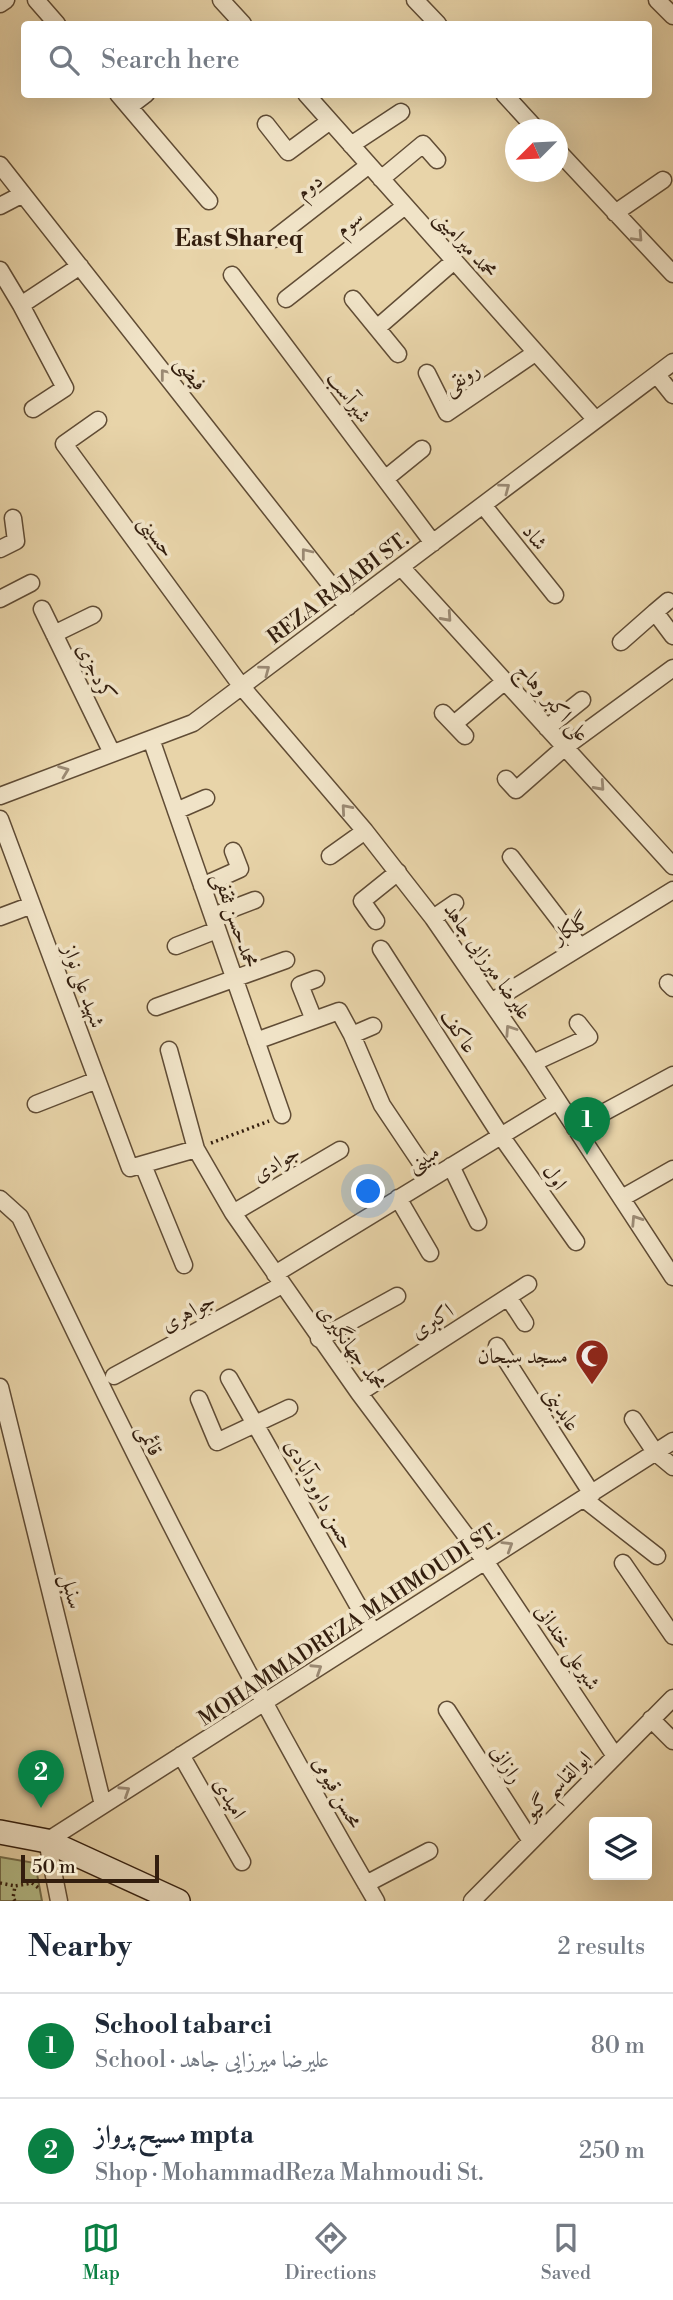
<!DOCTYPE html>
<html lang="en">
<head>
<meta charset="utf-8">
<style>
  :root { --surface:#fff; --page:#f6f6f7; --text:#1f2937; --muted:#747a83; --line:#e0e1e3; --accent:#0b8043 }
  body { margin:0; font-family:"Libre Bodoni",Amiri,serif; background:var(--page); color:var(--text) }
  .controls { position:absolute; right:21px; bottom:21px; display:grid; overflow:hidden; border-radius:7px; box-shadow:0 7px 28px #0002 }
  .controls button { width:63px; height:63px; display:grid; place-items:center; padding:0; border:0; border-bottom:2px solid var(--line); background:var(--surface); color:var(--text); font:35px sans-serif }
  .compass { position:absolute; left:505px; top:119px; width:63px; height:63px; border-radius:50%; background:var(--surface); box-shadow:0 7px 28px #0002; rotate:246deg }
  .scale { position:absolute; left:21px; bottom:18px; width:138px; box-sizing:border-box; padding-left:7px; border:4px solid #331e0e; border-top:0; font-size:19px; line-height:24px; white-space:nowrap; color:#331e0e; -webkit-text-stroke:5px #f0e3c7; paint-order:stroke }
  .you { position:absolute; left:369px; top:1192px; width:24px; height:24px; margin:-18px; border:5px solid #fff; border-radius:50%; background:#1a73e8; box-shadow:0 0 0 10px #1a73e833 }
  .badge { display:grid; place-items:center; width:46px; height:46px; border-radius:50%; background:var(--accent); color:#fff; font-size:23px; font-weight:700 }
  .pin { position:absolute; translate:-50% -58px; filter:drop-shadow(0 2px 4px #0008) }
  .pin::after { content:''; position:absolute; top:37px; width:24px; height:21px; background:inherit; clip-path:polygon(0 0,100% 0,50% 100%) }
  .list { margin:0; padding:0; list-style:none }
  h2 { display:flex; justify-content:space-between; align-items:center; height:91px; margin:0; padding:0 28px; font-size:30px }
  h2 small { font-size:23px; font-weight:400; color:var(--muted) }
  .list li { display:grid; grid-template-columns:46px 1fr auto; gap:21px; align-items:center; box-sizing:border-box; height:105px; padding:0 28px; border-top:2px solid var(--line) }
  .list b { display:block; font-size:26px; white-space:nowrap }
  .list p { margin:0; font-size:23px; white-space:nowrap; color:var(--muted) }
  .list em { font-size:23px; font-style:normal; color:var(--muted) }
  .icon { flex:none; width:38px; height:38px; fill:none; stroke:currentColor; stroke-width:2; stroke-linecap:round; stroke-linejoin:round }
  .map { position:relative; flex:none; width:673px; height:1901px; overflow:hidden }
  .search { position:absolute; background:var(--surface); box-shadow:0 7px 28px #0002; left:21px; right:21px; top:21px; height:77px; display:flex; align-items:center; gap:18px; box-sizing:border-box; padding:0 24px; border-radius:7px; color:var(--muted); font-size:26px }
  .sheet { height:301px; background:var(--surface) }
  nav { display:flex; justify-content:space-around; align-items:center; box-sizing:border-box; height:98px; border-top:2px solid var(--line); background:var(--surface); font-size:19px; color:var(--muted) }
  nav a { display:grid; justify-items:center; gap:4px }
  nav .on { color:var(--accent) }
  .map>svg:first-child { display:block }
  .green { fill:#b5bd89; stroke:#746e4c; stroke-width:2 }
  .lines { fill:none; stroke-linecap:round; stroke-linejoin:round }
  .minor-casing { stroke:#604c35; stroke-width:19 }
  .secondary-casing { stroke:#331e0e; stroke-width:26 }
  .path { stroke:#331e0e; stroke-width:3.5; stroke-dasharray:2 3.5; stroke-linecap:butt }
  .minor { stroke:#f0e3c7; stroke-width:16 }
  .secondary { stroke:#f0e3c7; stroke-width:23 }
  .oneway { stroke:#9b8a74 }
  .labels { text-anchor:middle; stroke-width:7; stroke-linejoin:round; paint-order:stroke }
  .street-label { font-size:21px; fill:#331e0e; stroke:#f0e3c7 }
  .poi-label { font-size:21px; fill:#331e0e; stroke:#f0e3c7; text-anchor:end }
  .neighbourhood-label { font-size:23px; font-weight:bold; fill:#331e0e; stroke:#f0e3c7 }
</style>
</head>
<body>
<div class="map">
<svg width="673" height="1901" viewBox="0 0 673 1901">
  <rect width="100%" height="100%" fill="#e8d4a9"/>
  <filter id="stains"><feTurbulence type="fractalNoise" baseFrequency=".00286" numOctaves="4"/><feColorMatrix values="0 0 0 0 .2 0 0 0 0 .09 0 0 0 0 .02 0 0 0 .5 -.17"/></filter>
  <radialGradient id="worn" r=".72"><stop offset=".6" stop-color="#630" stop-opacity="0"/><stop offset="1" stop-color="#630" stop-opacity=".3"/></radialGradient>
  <path class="green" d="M0,1857L35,1863L42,1901H0Z"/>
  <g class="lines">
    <g class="minor-casing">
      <path id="minor" d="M36,0L57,24
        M221,0L243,24
        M415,0L438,24
        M657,0L673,16
        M0,4L6,0
        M118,94L209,201
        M306,94L596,420
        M504,94L537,130
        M129,107L146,94
        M266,124L288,152L330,121
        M351,145L401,112
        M558,151L673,274
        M0,165L348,607
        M381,179L423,144L437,160
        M0,206L23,194
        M615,213L663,180
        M274,239L369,165
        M0,270L21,305L80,266
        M232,275L433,543
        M286,299L405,206
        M353,299L398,354
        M21,305L65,388L33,409
        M377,328L454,261
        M427,373L447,413L535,353
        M657,375L673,395
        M98,420L64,444L242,687L365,831L433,918L533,1063L673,1277
        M385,479L422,449
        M483,505L555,595
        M0,549L16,541L13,518
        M401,567L673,866
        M0,599L31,583
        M42,609L112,753
        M655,612L668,601
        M54,634L93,615
        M621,642L655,612L673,636
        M443,713L465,736
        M454,724L505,681
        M547,728L582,700
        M151,739L282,1115
        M506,779L516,790L565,747L673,668
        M0,796L193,723L673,362
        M176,811L206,798
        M0,819L130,1168L196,1149
        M330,856L365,831
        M511,857L580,947
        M202,886L240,869L233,851
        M213,916L255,900
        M0,917L32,905
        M433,918L455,903
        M376,921L362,901L398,872
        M176,946L217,930
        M381,949L501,1136L576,1242
        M668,983L673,988
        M491,1002L673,890
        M156,1007L286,960
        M314,1020L300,985L316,979
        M352,1035L373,1026
        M256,1041L339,1011L352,1035L382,1105L431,1178
        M169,1050L196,1149L233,1213L359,1393L485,1561L615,1756
        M533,1063L589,1037L578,1023
        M36,1104L97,1080
        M575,1128L673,1075
        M143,1165L184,1265
        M451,1166L478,1222
        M398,1198L430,1253
        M622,1198L673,1169
        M0,1199L20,1217C130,1450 246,1679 376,1901
        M233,1213L340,1150
        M275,1274L558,1101
        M508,1297L525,1323
        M319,1339L397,1296
        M497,1346L592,1494
        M114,1376L282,1285
        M229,1378L373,1632
        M0,1387L103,1805
        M359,1393L528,1284
        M199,1399L217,1442L289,1408
        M633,1419L655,1452L673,1467
        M584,1499L657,1556
        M623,1563L673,1636
        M447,1710L531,1841
        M651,1719L673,1741
        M181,1755L242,1862
        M366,1884L429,1851
        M59,1901L47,1841L673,1441
        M472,1901L673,1698"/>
    </g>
    <g class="secondary-casing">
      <path id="secondary" d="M0,1832L47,1841L178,1901"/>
    </g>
    <path class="path" d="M211,1143L269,1121
      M0,1883L15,1886
      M15,1901L13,1898L15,1886L32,1883L40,1889"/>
    <use href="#minor" class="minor"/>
    <use href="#secondary" class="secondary"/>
  </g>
  <defs><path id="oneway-chevron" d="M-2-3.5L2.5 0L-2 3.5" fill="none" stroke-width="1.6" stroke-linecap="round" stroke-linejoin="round" transform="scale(1.75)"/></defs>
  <g class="oneway">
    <use href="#oneway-chevron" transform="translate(638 237) rotate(47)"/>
    <use href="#oneway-chevron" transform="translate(165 374) rotate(-128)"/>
    <use href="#oneway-chevron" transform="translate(505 488) rotate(-37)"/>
    <use href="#oneway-chevron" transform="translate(306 553) rotate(-128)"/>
    <use href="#oneway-chevron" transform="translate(447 617) rotate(48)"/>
    <use href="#oneway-chevron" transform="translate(265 670) rotate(-37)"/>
    <use href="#oneway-chevron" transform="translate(64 771) rotate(-21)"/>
    <use href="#oneway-chevron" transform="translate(600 786) rotate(48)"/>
    <use href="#oneway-chevron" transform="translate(346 809) rotate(-131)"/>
    <use href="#oneway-chevron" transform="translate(510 1030) rotate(-124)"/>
    <use href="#oneway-chevron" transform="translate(636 1220) rotate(-123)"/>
    <use href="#oneway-chevron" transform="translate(508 1546) rotate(-32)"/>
    <use href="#oneway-chevron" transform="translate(317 1669) rotate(-33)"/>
    <use href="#oneway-chevron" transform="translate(125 1791) rotate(-33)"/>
  </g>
  <defs>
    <g id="mosque-pin" transform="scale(1.75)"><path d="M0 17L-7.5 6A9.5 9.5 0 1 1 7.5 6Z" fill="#8f2418" stroke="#f0e3c7"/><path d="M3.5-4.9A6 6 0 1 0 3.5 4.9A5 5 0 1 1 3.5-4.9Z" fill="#fff"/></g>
  </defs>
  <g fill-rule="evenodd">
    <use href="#mosque-pin" x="592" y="1356"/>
  </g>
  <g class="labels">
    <g class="street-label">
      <text transform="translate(309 186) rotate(-38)" y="7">دوم</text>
      <text transform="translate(349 223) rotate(-38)" y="7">سوم</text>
      <text transform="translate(466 244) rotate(48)" y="7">محمد میرامینی</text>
      <text transform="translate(191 373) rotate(52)" y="7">فیضی</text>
      <text transform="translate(461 378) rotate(-34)" y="7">رونقی</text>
      <text transform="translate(349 397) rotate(53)" y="7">شیرآسب</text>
      <text transform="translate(157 536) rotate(54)" y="7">حسینی</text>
      <text transform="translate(535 537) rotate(52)" y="7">شاد</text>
      <text transform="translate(338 588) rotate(-37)" y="7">REZA RAJABI ST.</text>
      <text transform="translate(96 672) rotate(64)" y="7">کردجزی</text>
      <text transform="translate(553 702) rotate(48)" y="7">علی اکبر وهاج</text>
      <text transform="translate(236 920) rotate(71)" y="7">محمدحسن ثقفی</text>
      <text transform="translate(571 928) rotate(-32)" y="7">گلکار</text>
      <text transform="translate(488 961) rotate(55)" y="7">علیرضا میرزایی جاهد</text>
      <text transform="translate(84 986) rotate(70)" y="7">شهید علی نواز</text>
      <text transform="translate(459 1031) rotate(57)" y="7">عاکف</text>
      <text transform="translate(423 1158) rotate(-31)" y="7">مبینی</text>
      <text transform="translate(276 1163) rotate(-31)" y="7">جوادی</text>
      <text transform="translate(555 1177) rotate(55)" y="7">اول</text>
      <text transform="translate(188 1312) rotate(-29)" y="7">جواهری</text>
      <text transform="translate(432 1321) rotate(-33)" y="7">اکبری</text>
      <text transform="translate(352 1347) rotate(54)" y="7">محمد جهانگیری</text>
      <text transform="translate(562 1409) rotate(57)" y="7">عابدینی</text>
      <text transform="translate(150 1440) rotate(64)" y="7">قائمی</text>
      <text transform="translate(320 1494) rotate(61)" y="7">حسن داوودآبادی</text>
      <text transform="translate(72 1591) rotate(76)" y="7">سنبل</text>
      <text transform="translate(349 1624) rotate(-33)" y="7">MOHAMMADREZA MAHMOUDI ST.</text>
      <text transform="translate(568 1647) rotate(56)" y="7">شیرعلی خندانی</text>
      <text transform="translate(507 1764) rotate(58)" y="7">رازانی</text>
      <text transform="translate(557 1785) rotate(-45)" y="7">ابوالقاسم گیو</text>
      <text transform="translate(338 1792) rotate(60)" y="7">محسن قیومی</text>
      <text transform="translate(230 1798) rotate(60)" y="7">امیدی</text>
    </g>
    <g class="poi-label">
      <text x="568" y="1363">مسجد سبحان</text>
    </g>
    <g class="neighbourhood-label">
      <text x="239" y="246">East Shareq</text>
    </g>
  </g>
  <rect width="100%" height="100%" filter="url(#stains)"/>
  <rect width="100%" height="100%" fill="url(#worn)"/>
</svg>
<div class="controls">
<button><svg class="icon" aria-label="layers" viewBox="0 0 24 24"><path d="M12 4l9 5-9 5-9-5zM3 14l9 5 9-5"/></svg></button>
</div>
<svg class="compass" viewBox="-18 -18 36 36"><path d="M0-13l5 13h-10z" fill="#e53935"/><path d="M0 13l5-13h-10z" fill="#747a83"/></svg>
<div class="scale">50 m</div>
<div class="you"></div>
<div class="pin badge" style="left:587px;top:1155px">1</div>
<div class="pin badge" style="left:41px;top:1808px">2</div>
<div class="search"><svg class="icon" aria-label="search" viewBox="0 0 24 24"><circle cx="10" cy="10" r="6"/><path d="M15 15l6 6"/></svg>Search here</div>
</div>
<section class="sheet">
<h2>Nearby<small>2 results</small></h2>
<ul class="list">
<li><span class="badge">1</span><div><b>School tabarci</b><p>School · علیرضا میرزایی جاهد</p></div><em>80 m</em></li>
<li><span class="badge">2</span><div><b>مسیح پرواز mpta</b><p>Shop · MohammadReza Mahmoudi St.</p></div><em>250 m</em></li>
</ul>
</section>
<nav>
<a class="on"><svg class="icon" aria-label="map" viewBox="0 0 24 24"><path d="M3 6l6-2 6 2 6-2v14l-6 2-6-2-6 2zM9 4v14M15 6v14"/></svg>Map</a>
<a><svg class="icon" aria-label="directions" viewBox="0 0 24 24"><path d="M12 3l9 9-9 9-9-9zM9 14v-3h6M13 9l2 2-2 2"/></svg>Directions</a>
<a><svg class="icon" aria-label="saved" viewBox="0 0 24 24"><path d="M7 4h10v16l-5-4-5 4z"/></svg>Saved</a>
</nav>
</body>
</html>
